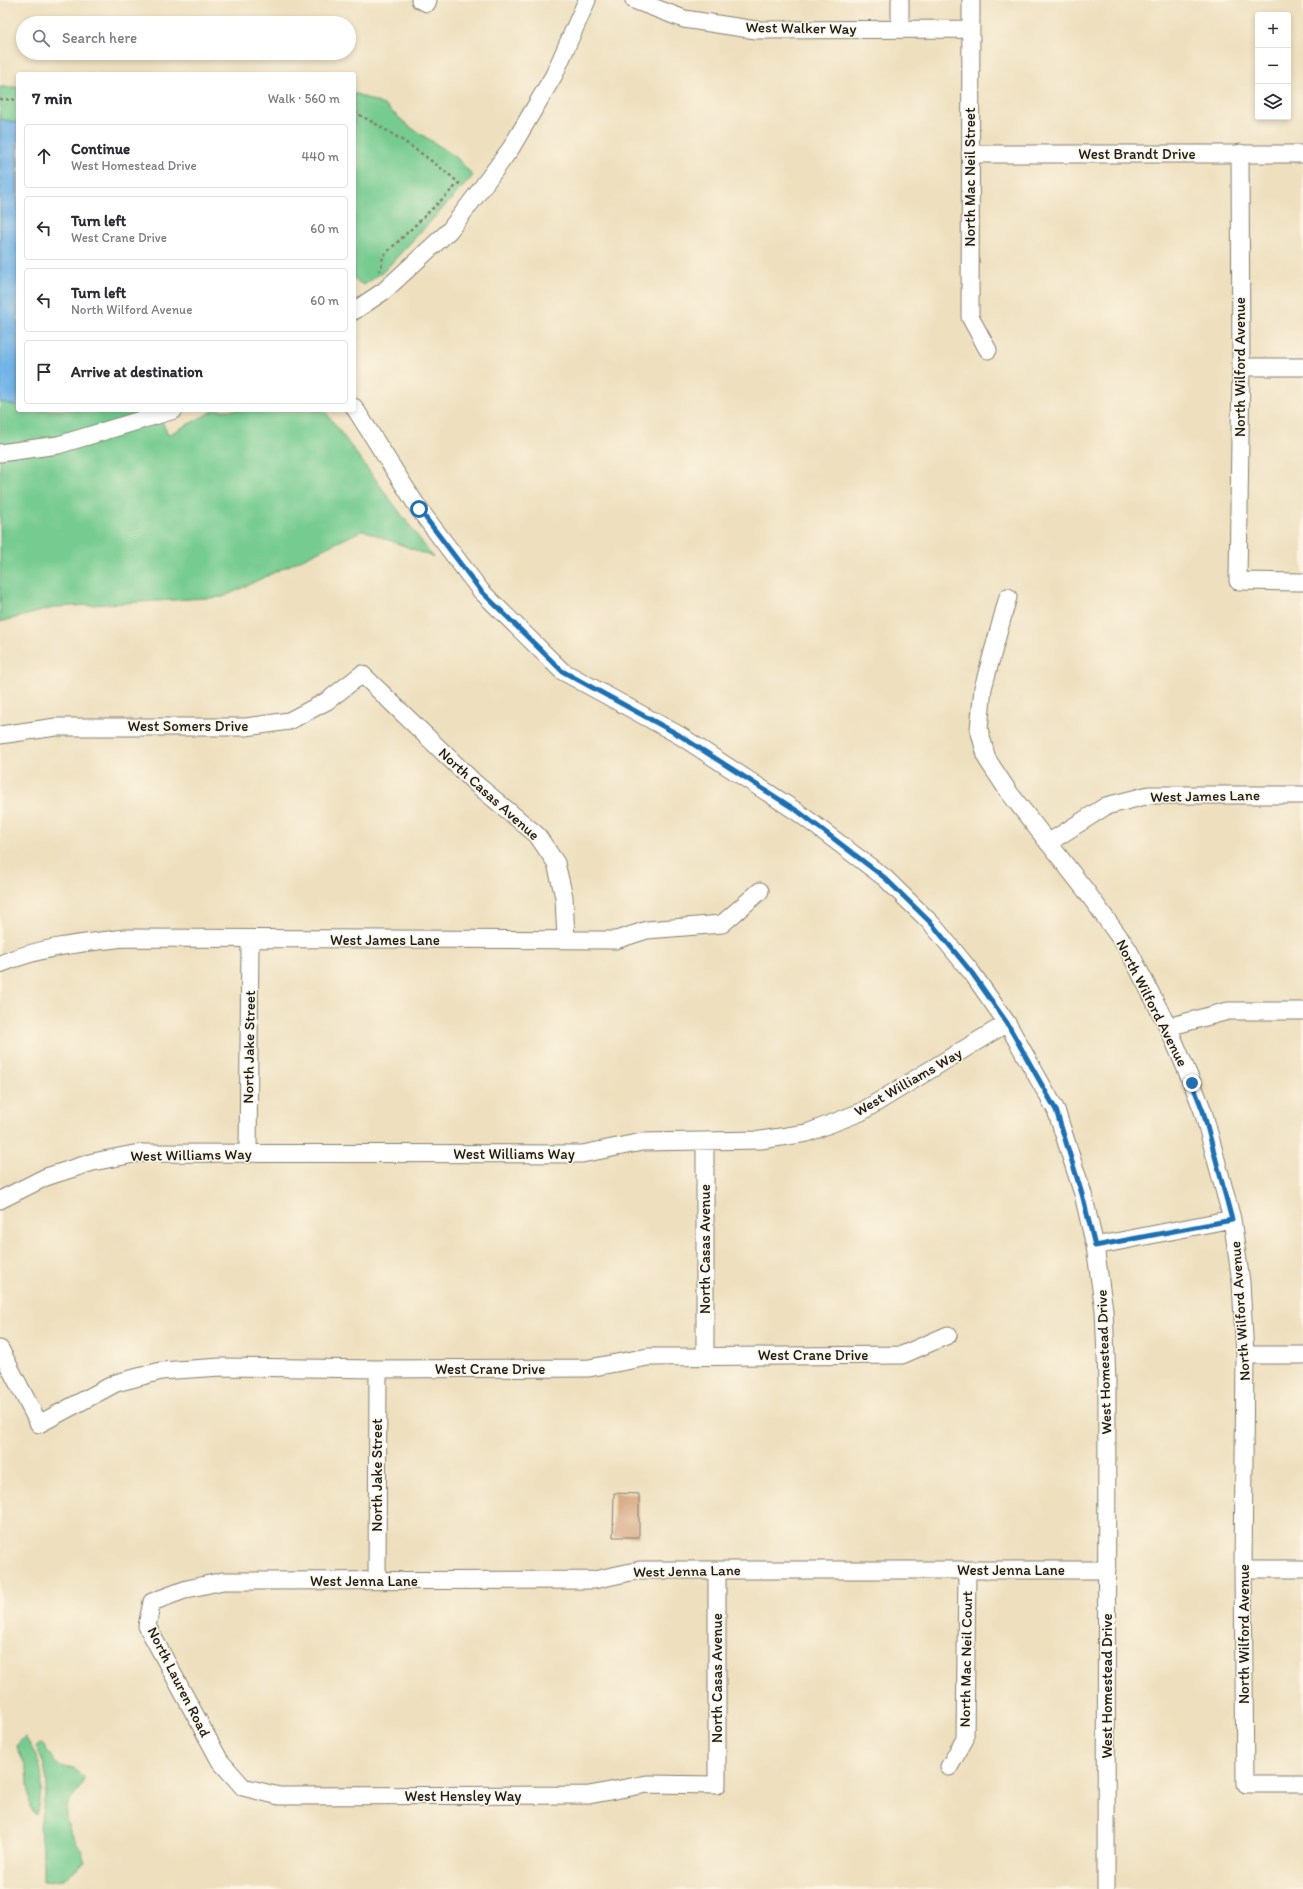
<!DOCTYPE html>
<html lang="en">
<head>
<meta charset="utf-8">
<style>
  :root { --surface:#fff; --page:#f7f7f7; --text:#2b2b33; --muted:#7c7c81; --line:#e1e1e2 }
  body { margin:0; font-family:Itim,sans-serif; background:var(--page); color:var(--text) }
  .controls { position:absolute; right:12px; top:12px; display:grid; overflow:hidden; border-radius:4px; box-shadow:0 2px 6px #0003 }
  .controls button { width:36px; height:36px; display:grid; place-items:center; padding:0; border:0; border-bottom:1px solid var(--line); background:var(--surface); color:var(--text); font:20px sans-serif }
  .stop { position:absolute; width:12px; height:12px; margin:-9px; border:3px solid #1f6fb2; border-radius:50%; background:#fff }
  .stop.end { background:#1f6fb2; border-color:#fff; box-shadow:0 1px 4px #0008 }
  .list { margin:0; padding:0; list-style:none }
  h2 { display:flex; justify-content:space-between; align-items:center; height:52px; margin:0; padding:0 16px; font-size:17px }
  h2 small { font-size:13px; font-weight:400; color:var(--muted) }
  .list li { display:grid; grid-template-columns:26px 1fr auto; gap:12px; align-items:center; box-sizing:border-box; height:64px; margin:0 8px 8px; padding:0 8px; border:1px solid var(--line); border-radius:4px }
  .list b { display:block; font-size:15px; white-space:nowrap }
  .list p { margin:0; font-size:13px; white-space:nowrap; color:var(--muted) }
  .list em { font-size:13px; font-style:normal; color:var(--muted) }
  .icon { flex:none; width:22px; height:22px; fill:none; stroke:currentColor; stroke-width:2; stroke-linecap:round; stroke-linejoin:round }
  .map { position:relative; flex:none; width:1303px; height:1889px; overflow:hidden }
  .search { position:absolute; background:var(--surface); box-shadow:0 2px 6px #0003; left:16px; top:16px; width:340px; height:44px; display:flex; align-items:center; gap:10px; box-sizing:border-box; padding:0 14px; border-radius:22px; color:var(--muted); font-size:15px }
  .panel { position:absolute; background:var(--surface); box-shadow:0 2px 6px #0003; left:16px; top:72px; width:340px; height:340px; border-radius:4px }
  .map>svg:first-child { display:block }
  .green { fill:#74cb90; stroke:#487456 }
  .water { fill:#72b4e7; stroke:#476882 }
  .building { fill:#d5a57e }
  .lines { fill:none; stroke-linecap:round; stroke-linejoin:round }
  .minor-casing { stroke:#857e6e; stroke-width:19 }
  .path { stroke:#857e6e; stroke-width:2.5; stroke-dasharray:3 3; stroke-linecap:butt }
  .minor { stroke:#fff; stroke-width:17 }
  .route { stroke:#1f6fb2; stroke-width:5 }
  .labels { text-anchor:middle; stroke-width:3; stroke-linejoin:round; paint-order:stroke }
  .street-label { font-size:15px; fill:#1c1c1c; stroke:#fcf5e5 }
</style>
</head>
<body>
<div class="map">
<svg width="1303" height="1889" viewBox="0 0 1303 1889">
  <rect width="100%" height="100%" fill="#fcf5e5"/>
  <filter id="ink" filterUnits="userSpaceOnUse"><feTurbulence type="fractalNoise" baseFrequency=".025" numOctaves="2"/><feDisplacementMap in="SourceGraphic" scale="8" xChannelSelector="R" yChannelSelector="G"/><feConvolveMatrix kernelMatrix="1 2 1 2 8 2 1 2 1" color-interpolation-filters="sRGB"/></filter>
  <filter id="wash" filterUnits="userSpaceOnUse"><feTurbulence type="fractalNoise" baseFrequency=".012" numOctaves="4" result="noise"/><feDisplacementMap in="SourceGraphic" scale="16" xChannelSelector="R" yChannelSelector="G"/><feGaussianBlur stdDeviation="0.9" result="paint"/><feColorMatrix in="noise" values="0 0 0 0 0 0 0 0 0 0 0 0 0 0 0 0 0 1.4 0 .05"/><feComposite in="paint" operator="in"/></filter>
  <g filter="url(#wash)">
    <rect width="100%" height="100%" fill="#eee0bf"/>
    <path class="green" d="M0,87H18V410H157L168,435L215,410H324L433,557L363,530L223,597L57,607L0,622Z
      M354,93L384,105L410,127L456,157L473,176L383,272L364,285L354,280Z
      M25,1737C45,1767 45,1781 36,1815L30,1807L27,1770L17,1747L19,1742Z
      M41,1744C49,1748 51,1762 61,1767C66,1769 70,1767 74,1768L84,1778C82,1789 72,1795 68,1805C61,1819 73,1836 80,1848C83,1851 83,1858 85,1862C68,1873 67,1884 43,1881V1847L40,1826L47,1782L44,1765L36,1746Z"/>
    <path class="water" d="M0,119L18,123V406L0,402Z"/>
    <g id="blocks">
      <path class="building" d="M614,1493L639,1494V1537H613Z"/>
    </g>
  </g>
  <g filter="url(#ink)">
    <use href="#blocks" fill-opacity="0" stroke="#857e6e" stroke-width="1"/>
    <g class="lines">
      <g class="minor-casing">
        <path id="minor" d="M420,0L427,3L428,0
          M634,0L684,19L756,30L971,29
          M900,0V29
          M971,0L970,317L988,350
          M1240,153L1241,367L1238,581L1303,582
          M970,154H1303
          M354,311L384,291L449,231L475,197L511,148L554,75L587,0
          M1241,367H1303
          M354,407L419,509L481,591L562,671L679,735L799,813L885,878L932,924L972,973L1007,1023L1056,1110L1083,1194L1095,1246L1104,1310L1107,1381L1106,1889
          M0,453L58,445L174,410
          M1008,597L983,688L979,729L987,759L1008,791L1086,891L1128,949L1168,1027L1192,1083L1203,1111L1232,1219L1241,1282L1245,1355L1243,1569L1245,1784H1303
          M0,735L56,727H246L289,721L327,701L362,674L476,784L537,835L556,863L564,897L566,939
          M1048,843L1106,806L1149,795H1303
          M0,964C41,947 81,943 125,938L616,940L647,930L722,924L760,891
          M1168,1027L1228,1011H1303
          M705,1142V1356
          M248,1154L250,940
          M0,1200L46,1177L93,1162L139,1153L582,1154L642,1142L761,1140L807,1133L861,1112L1007,1023
          M1095,1246L1232,1219
          M0,1349L39,1424L116,1383L161,1371L221,1367L378,1369L589,1368L648,1357L902,1355L948,1335
          M1245,1355H1303
          M1243,1569H1303
          M717,1570V1785L647,1784L589,1795L279,1796L243,1787L220,1761L147,1626L152,1602L187,1589L223,1581L594,1580L640,1570H1107
          M377,1581L378,1369
          M949,1767L965,1739L967,1570"/>
      </g>
      <path class="path" d="M0,99L18,100
        M354,112C392,132 426,155 459,183L383,256L381,269L378,272"/>
      <use href="#minor" class="minor"/>
    </g>
  </g>
  <g class="lines" filter="url(#ink)">
    <path class="route" d="M419,509L481,591L562,671L679,735L799,812L885,878L932,924L972,973L1007,1023L1056,1110L1082,1194L1095,1246L1232,1220L1203,1111L1192,1083"/>
  </g>
  <g class="labels">
    <g class="street-label">
      <text transform="translate(801 28) rotate(1)" y="5">West Walker Way</text>
      <text x="1137" y="159">West Brandt Drive</text>
      <text transform="translate(970 177) rotate(-90)" y="5">North Mac Neil Street</text>
      <text transform="translate(1240 367) rotate(-90)" y="5">North Wilford Avenue</text>
      <text x="188" y="731">West Somers Drive</text>
      <text transform="translate(489 794) rotate(42)" y="5">North Casas Avenue</text>
      <text transform="translate(1205 796) rotate(-1)" y="5">West James Lane</text>
      <text x="385" y="945">West James Lane</text>
      <text transform="translate(1152 1003) rotate(63)" y="5">North Wilford Avenue</text>
      <text transform="translate(249 1047) rotate(-89)" y="5">North Jake Street</text>
      <text transform="translate(908 1082) rotate(-30)" y="5">West Williams Way</text>
      <text x="514" y="1159">West Williams Way</text>
      <text transform="translate(191 1155) rotate(-1)" y="5">West Williams Way</text>
      <text transform="translate(705 1249) rotate(-90)" y="5">North Casas Avenue</text>
      <text transform="translate(1240 1311) rotate(-94)" y="5">North Wilford Avenue</text>
      <text x="813" y="1360">West Crane Drive</text>
      <text transform="translate(1104 1362) rotate(-92)" y="5">West Homestead Drive</text>
      <text x="490" y="1374">West Crane Drive</text>
      <text transform="translate(377 1475) rotate(-90)" y="5">North Jake Street</text>
      <text x="1011" y="1575">West Jenna Lane</text>
      <text transform="translate(687 1571) rotate(-1)" y="5">West Jenna Lane</text>
      <text x="364" y="1586">West Jenna Lane</text>
      <text transform="translate(1244 1634) rotate(-90)" y="5">North Wilford Avenue</text>
      <text transform="translate(966 1659) rotate(-89)" y="5">North Mac Neil Court</text>
      <text transform="translate(717 1678) rotate(-90)" y="5">North Casas Avenue</text>
      <text transform="translate(179 1682) rotate(63)" y="5">North Lauren Road</text>
      <text transform="translate(1107 1686) rotate(-90)" y="5">West Homestead Drive</text>
      <text x="463" y="1801">West Hensley Way</text>
    </g>
  </g>
</svg>
<div class="controls">
<button>+</button>
<button>−</button>
<button><svg class="icon" aria-label="layers" viewBox="0 0 24 24"><path d="M12 4l9 5-9 5-9-5zM3 14l9 5 9-5"/></svg></button>
</div>
<div class="stop" style="left:419px;top:509px"></div>
<div class="stop end" style="left:1192px;top:1083px"></div>
<div class="search"><svg class="icon" aria-label="search" viewBox="0 0 24 24"><circle cx="10" cy="10" r="6"/><path d="M15 15l6 6"/></svg>Search here</div>
<section class="panel">
<h2>7 min<small>Walk · 560 m</small></h2>
<ul class="list">
<li><svg class="icon" aria-label="ahead" viewBox="0 0 24 24"><path d="M12 20V5M6 11l6-6 6 6"/></svg><div><b>Continue</b><p>West Homestead Drive</p></div><em>440 m</em></li>
<li><svg class="icon" aria-label="left" viewBox="0 0 24 24"><path d="M17 20v-9H6M10 6l-5 5 5 5"/></svg><div><b>Turn left</b><p>West Crane Drive</p></div><em>60 m</em></li>
<li><svg class="icon" aria-label="left" viewBox="0 0 24 24"><path d="M17 20v-9H6M10 6l-5 5 5 5"/></svg><div><b>Turn left</b><p>North Wilford Avenue</p></div><em>60 m</em></li>
<li><svg class="icon" aria-label="arrive" viewBox="0 0 24 24"><path d="M6 21V4h12l-3 4 3 4H6"/></svg><div><b>Arrive at destination</b></div></li>
</ul>
</section>
</div>
</body>
</html>
